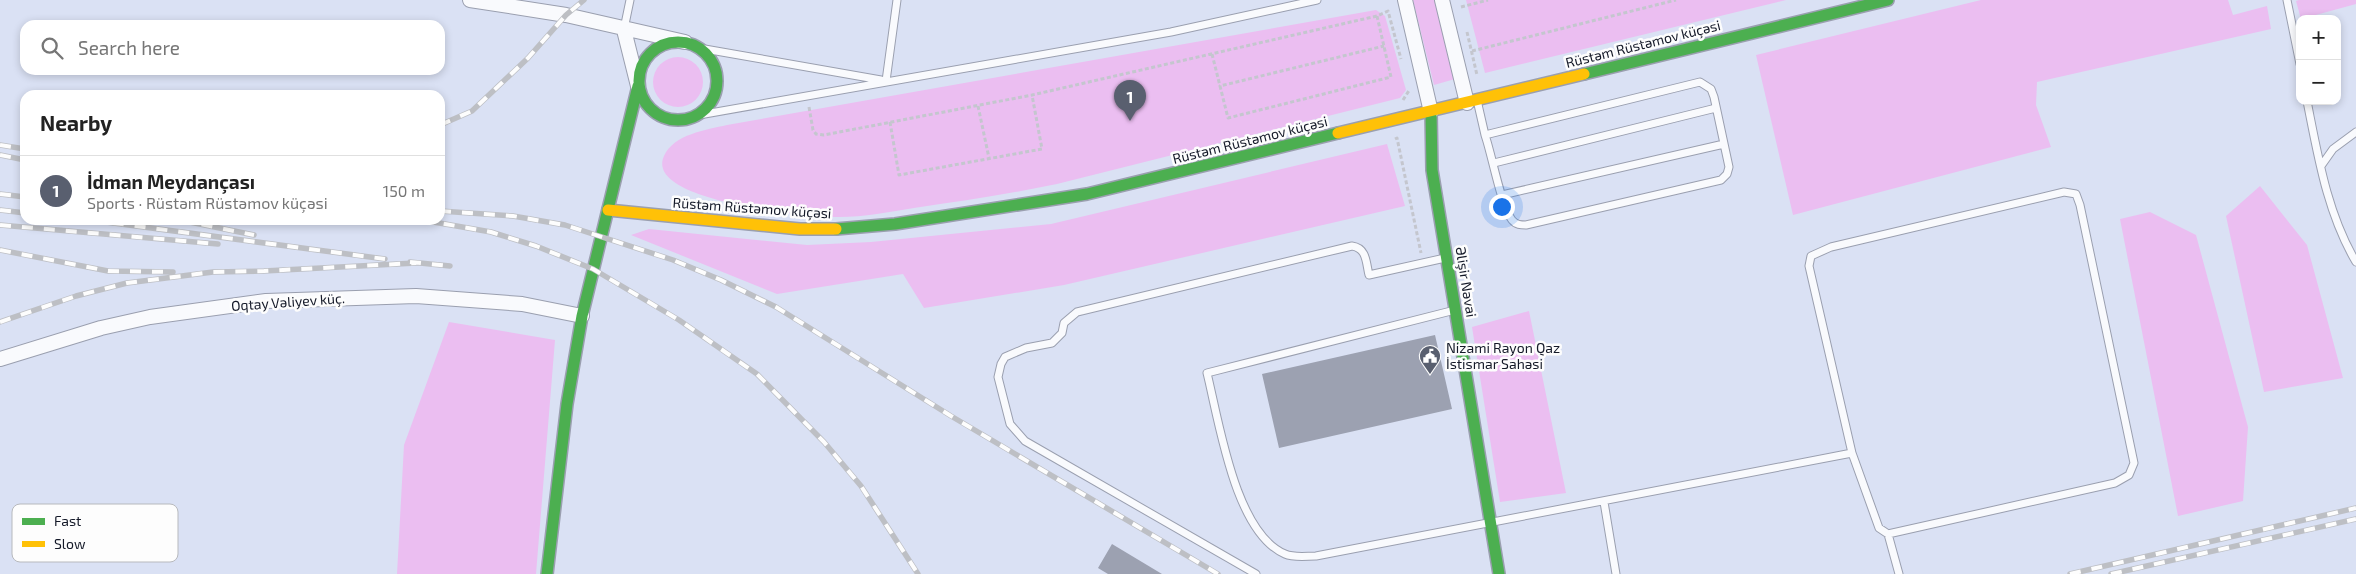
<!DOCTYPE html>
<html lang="en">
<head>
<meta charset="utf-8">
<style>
  :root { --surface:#fff; --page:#f2f2f2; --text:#222; --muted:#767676; --line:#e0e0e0; --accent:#595f6f }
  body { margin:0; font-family:"Exo 2",sans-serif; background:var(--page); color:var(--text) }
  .controls { position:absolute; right:15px; top:15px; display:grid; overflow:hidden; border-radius:10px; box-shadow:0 2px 8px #0003 }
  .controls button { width:45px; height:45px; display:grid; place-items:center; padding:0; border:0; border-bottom:1px solid var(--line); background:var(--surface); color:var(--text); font:25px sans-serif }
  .you { position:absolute; left:1501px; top:206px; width:18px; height:18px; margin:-12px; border:4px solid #fff; border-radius:50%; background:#1a73e8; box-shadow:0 0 0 8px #1a73e833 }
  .badge { display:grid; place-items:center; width:32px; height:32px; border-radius:50%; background:var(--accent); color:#fff; font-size:16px; font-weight:700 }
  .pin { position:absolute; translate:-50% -41px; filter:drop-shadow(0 1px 2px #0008) }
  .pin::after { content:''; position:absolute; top:26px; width:18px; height:15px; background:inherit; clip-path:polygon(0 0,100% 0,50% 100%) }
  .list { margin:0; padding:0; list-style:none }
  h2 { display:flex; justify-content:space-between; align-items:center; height:65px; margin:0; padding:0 20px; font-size:21px }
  h2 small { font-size:16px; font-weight:400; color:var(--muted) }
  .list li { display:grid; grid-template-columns:32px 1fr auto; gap:15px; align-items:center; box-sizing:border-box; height:70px; padding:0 20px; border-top:1px solid var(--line) }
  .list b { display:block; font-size:19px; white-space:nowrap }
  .list p { margin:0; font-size:16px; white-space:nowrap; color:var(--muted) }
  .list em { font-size:16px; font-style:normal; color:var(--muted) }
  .icon { flex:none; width:28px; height:28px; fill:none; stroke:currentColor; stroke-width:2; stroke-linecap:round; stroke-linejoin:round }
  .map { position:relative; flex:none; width:2356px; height:574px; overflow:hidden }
  .search { position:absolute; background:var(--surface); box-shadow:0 2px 8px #0003; left:20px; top:20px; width:425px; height:55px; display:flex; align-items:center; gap:12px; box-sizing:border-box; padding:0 18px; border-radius:15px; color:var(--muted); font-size:19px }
  .panel { position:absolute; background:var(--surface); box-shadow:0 2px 8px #0003; left:20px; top:90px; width:425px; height:135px; border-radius:15px }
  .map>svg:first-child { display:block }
  .green { fill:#ebbef1 }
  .building { fill:#9ca1b1 }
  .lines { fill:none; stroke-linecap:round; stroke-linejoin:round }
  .lane-casing { stroke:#9a9faf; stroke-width:9 }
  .street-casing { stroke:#9a9faf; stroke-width:16 }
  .fast-casing { stroke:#9a9faf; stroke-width:14 }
  .slow-casing { stroke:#9a9faf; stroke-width:14 }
  .path { stroke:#c4c6ce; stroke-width:3; stroke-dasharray:4 2.5; stroke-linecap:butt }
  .lane { stroke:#f9fafd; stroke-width:7 }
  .street { stroke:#f9fafd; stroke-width:14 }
  .fast { stroke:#4caf50; stroke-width:11 }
  .slow { stroke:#ffc107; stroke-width:11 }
  .rail-casing { stroke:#bdbfc4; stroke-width:5.5 }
  .rail { stroke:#fdfdfd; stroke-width:4; stroke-dasharray:11; stroke-linecap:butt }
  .labels { text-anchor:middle; stroke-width:5; stroke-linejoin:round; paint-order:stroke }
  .street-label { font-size:14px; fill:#141928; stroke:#fdfdfd }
  .poi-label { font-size:14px; fill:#141928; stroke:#fdfdfd; text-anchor:start }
  .key { fill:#fdfdfd; stroke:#b7b9bd; stroke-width:1 }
  .key-label { font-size:14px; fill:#141928 }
</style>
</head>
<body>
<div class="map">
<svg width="2356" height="574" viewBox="0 0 2356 574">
  <rect width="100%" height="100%" fill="#dae1f4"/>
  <path class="green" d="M1413,0H1436L1455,79L1434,85Z
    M1466,0H1786L1485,73Z
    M1981,0H2228L2233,15L2267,6L2271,29L2037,82L2036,105L2051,147L1793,215L1756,55Z
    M2299,0H2356V4L2301,19L2296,1Z
    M1376,10L1385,16L1406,90L1400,98L1057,184C1009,194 962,201 914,208C890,212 864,217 839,217C812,217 643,202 664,156C674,134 706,130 727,125Z
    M653 82a25 25 0 1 1 50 0a25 25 0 1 1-50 0Z
    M1387,144L1405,206L1064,285L924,308L903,274L777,294L631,235L649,229L807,245L871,242L1051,224Z
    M2260,186L2307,245L2343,378L2264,392L2226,216Z
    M2150,212L2196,235L2248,427L2243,501L2178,516L2120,219Z
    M1529,311L1566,493L1500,502L1472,327Z
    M449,322L555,340L536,574H397L404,445Z"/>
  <path class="building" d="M1435,335L1452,409L1279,448L1262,374Z
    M1112,544L1162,574H1108L1098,568Z"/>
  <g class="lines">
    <g class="lane-casing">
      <path id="lane" d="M2287,0L2300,64
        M624,29L630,0
        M699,48L881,80
        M886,81L897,0
        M1477,100L1485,135L1700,82L1711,89L1714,97L1729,167L1727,174L1721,180L1526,225C1521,225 1516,225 1512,220C1501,206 1492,155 1485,135
        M2307,101C2318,156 2327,213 2356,262
        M699,115L1171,32L1317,0
        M1494,163L1716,108
        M2321,166L2333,149L2356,132
        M1502,195L1724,144
        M1455,310L1207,373C1219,421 1235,533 1285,554C1294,558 1306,556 1316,556L1852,453L1809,266L1811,256L1831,247L2064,192L2076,194L2080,205L2134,463L2129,475L2115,483L1888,534L1879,528L1852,453
        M1604,502L1616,574
        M1888,534L1899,574
        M1256,574L1025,441L1010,424L998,377L1001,364L1005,357L1026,348L1052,343L1062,333L1064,323L1077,312L1352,246C1367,248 1366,263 1369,275L1445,258"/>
    </g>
    <g class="street-casing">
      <path id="street" d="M470,0L566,15L685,42
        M1405,0L1431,112
        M1442,0L1467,103
        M624,30L638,86
        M0,359L101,328L150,317L266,301L416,296L522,304L582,316"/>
    </g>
    <g class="fast-casing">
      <path id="fast" d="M639 81a39 39 0 1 1 78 0a39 39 0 1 1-78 0Z
        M1584,74L1888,0
        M1431,112L1432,170L1499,574
        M836,229L895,224L1087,194L1338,133
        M547,574L567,404L582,316L638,86"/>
    </g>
    <g class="slow-casing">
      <path id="slow" d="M1338,133L1584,74
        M608,210L800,229H836"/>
    </g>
    <path class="path" d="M1461,7L1488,0
      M1377,16L1391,77L1228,118L1220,86L1384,46
      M1467,32L1477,75
      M1472,51L1676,0
      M1212,54L1220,86
      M1403,100L1410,89
      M978,106L989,158
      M809,107L813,130L816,134L824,135L1032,95L1377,16L1388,11L1401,59
      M890,122L899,175L1042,149L1032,95
      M1395,139L1397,138L1421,253"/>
    <use href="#lane" class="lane"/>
    <use href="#street" class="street"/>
    <use href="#fast" class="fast"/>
    <use href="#slow" class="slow"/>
    <g class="rail-casing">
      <path id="rail" d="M440,125L472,111L528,58L566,15L584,0
        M0,145L25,149
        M0,155L25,160
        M0,194L25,197
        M0,210L25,213
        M440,211L513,216L565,225L673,260L721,280L776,307L951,416L1218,574
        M91,220L385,259
        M180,220L254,235
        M422,220L491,232L536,246L593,269L679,320L757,374L824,442L861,486L918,574
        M0,225L218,244
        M0,250L108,271L173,272
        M410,262L450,266
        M0,322L76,296L127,283L213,272L264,271L416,263
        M2070,574L2356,508
        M2111,574L2356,519"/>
    </g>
    <use href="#rail" class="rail"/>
  </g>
  <defs>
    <g id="civic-pin" transform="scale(1.125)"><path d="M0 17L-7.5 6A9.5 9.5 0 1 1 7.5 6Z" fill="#595f6f" stroke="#fdfdfd"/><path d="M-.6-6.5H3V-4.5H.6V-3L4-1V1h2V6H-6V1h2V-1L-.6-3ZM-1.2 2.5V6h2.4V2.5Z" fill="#fff"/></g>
  </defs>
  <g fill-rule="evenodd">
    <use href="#civic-pin" x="1430" y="356"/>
  </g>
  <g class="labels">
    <g class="street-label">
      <text transform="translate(1643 44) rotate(-14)" y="5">Rüstəm Rüstəmov küçəsi</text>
      <text transform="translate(1250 140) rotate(-14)" y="5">Rüstəm Rüstəmov küçəsi</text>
      <text transform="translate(752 208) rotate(4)" y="5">Rüstəm Rüstəmov küçəsi</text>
      <text transform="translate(1466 282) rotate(81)" y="5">Əlişir Nəvai</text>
      <text transform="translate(288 302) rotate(-4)" y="5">Oqtay Vəliyev küç.</text>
    </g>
    <g class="poi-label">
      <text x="1446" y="353">Nizami Rayon Qaz<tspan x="1446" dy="16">İstismar Sahəsi</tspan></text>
    </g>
  </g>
  <rect x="12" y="504" width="166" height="58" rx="8" class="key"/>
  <rect x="22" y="518" width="23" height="7" fill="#4caf50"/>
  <rect x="22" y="541" width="23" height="6" fill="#ffc107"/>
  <g class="key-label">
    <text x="54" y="526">Fast</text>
    <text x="54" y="549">Slow</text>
  </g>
</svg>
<div class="controls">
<button>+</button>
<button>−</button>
</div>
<div class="you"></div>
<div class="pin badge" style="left:1130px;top:121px">1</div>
<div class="search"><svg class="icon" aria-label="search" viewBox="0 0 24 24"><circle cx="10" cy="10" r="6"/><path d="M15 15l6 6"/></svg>Search here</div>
<section class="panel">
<h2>Nearby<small></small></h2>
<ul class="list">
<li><span class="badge">1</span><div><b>İdman Meydançası</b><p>Sports · Rüstəm Rüstəmov küçəsi</p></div><em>150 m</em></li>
</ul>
</section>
</div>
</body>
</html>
